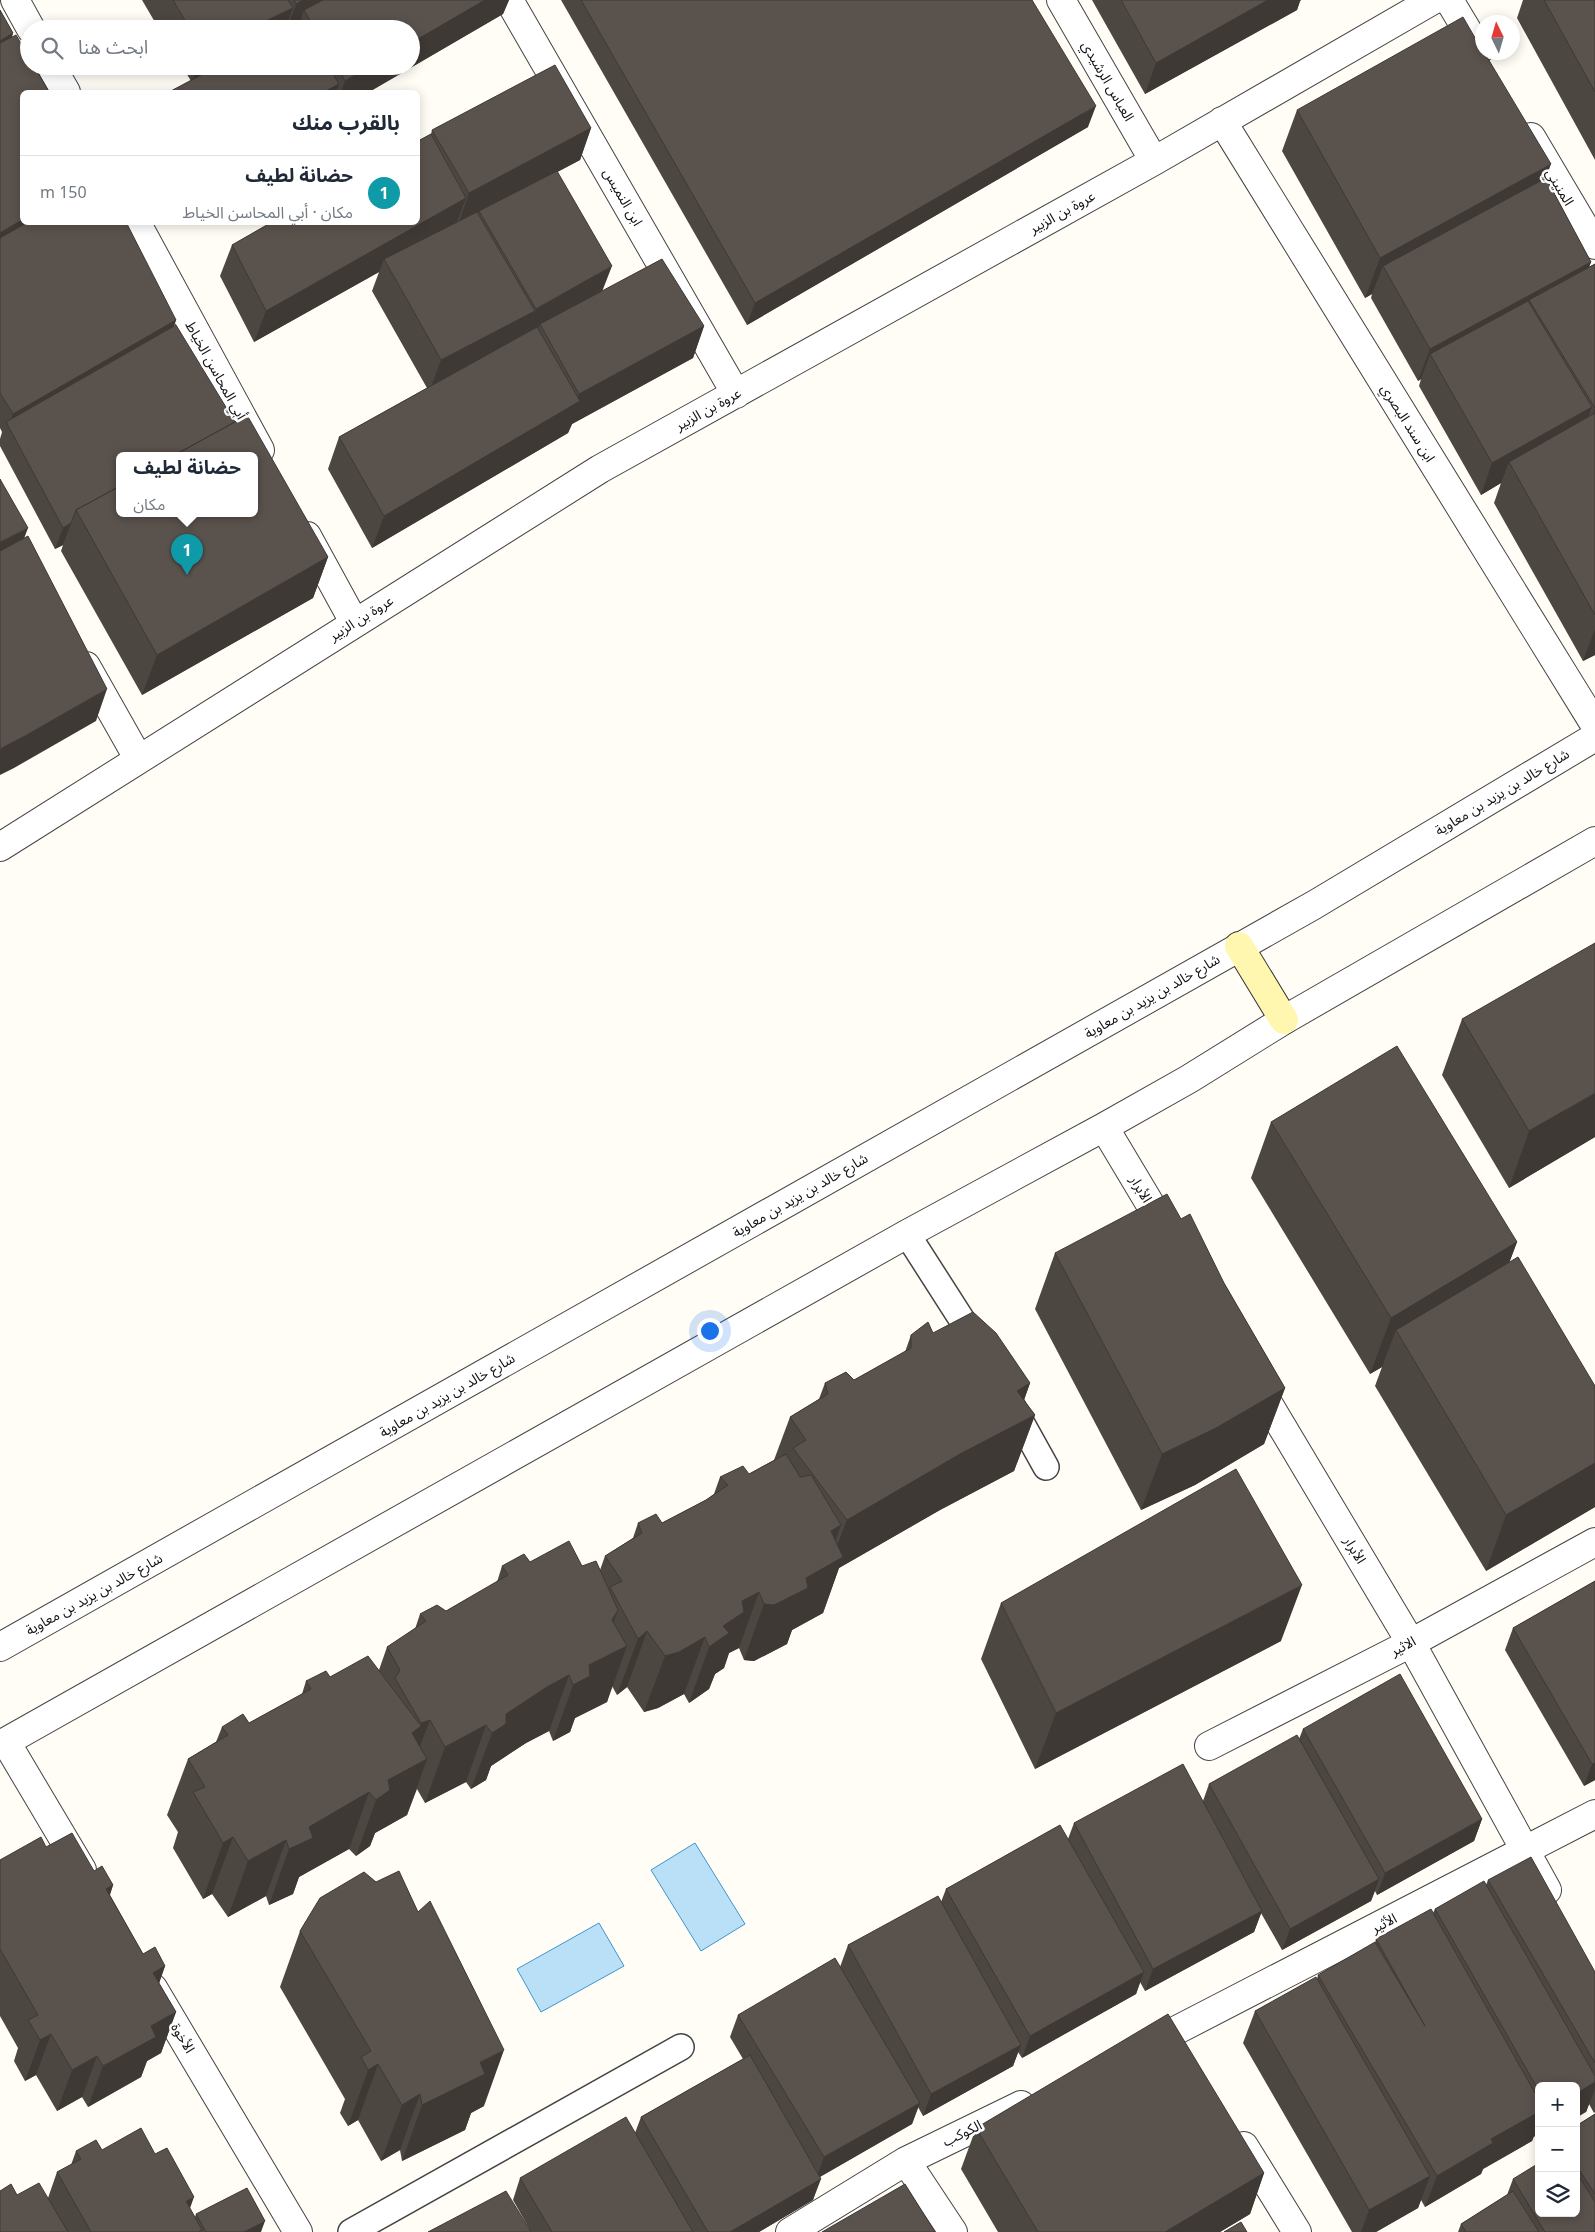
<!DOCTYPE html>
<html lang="ar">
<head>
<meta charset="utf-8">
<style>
  :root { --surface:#fff; --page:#f2f2f3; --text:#1f2937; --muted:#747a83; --line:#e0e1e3; --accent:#db2777 }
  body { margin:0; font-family:Georgia,"Noto Sans Arabic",serif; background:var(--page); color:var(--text); direction:rtl }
  .controls { position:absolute; right:15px; bottom:15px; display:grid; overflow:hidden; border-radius:8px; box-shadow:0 2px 12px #0003 }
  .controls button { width:45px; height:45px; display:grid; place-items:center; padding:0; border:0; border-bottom:1px solid var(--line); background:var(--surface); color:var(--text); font:25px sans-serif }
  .compass { position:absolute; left:1475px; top:15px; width:45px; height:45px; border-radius:50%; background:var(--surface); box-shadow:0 2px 12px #0003; rotate:355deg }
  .you { position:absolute; left:709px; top:1330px; width:18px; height:18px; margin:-12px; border:4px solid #fff; border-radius:50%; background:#1a73e8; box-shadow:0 0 0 8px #1a73e833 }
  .badge { display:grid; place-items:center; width:32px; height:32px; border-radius:50%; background:var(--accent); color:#fff; font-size:16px; font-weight:700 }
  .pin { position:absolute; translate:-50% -41px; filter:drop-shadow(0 1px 2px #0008) }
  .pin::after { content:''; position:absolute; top:26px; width:18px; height:15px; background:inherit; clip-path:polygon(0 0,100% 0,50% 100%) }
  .popup { position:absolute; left:116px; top:452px; width:142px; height:65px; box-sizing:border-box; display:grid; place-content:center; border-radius:8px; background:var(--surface); filter:drop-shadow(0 1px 4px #0005); font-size:16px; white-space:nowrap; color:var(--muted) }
  .popup b { font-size:19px; color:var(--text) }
  .popup::after { content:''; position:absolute; left:50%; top:100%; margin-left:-10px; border:10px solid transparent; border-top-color:var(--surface) }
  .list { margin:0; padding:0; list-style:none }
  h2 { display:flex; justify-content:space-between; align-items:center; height:65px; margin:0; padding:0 20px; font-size:21px }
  h2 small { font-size:16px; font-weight:400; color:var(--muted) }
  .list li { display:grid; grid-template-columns:32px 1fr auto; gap:15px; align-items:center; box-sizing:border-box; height:70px; padding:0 20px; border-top:1px solid var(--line) }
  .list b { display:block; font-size:19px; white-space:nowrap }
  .list p { margin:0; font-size:16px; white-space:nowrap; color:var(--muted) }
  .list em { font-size:16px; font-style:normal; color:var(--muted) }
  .icon { flex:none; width:28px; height:28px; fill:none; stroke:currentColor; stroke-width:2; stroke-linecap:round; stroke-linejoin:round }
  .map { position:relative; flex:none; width:1595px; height:2232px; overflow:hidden; direction:ltr }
  .search { position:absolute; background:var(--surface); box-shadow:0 2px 12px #0003; left:20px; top:20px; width:400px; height:55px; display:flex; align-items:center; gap:12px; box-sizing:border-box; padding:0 18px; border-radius:28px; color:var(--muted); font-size:19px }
  .panel { position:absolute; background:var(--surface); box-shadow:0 2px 12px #0003; left:20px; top:90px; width:400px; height:135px; border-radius:8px; direction:rtl }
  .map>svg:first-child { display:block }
  .water { fill:#b9e0f7; stroke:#3f96cf }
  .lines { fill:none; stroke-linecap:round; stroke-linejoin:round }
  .service-casing { stroke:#444; stroke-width:28 }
  .minor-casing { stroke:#444; stroke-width:30 }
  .secondary-casing { stroke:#333; stroke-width:30 }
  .service { stroke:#fff; stroke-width:25 }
  .minor { stroke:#fff; stroke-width:28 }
  .secondary { stroke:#fff6b0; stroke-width:28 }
  .wall { fill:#4d4742 }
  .shaded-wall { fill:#3f3936 }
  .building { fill:#5a524d; stroke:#3f3936 }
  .labels { text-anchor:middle; stroke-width:5; stroke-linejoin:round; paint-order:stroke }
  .street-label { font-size:14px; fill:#111; stroke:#fff }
</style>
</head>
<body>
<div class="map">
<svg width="1595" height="2232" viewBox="0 0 1595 2232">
  <rect width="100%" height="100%" fill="#fffdf5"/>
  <path class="water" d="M695,1843L745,1924L701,1951L651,1870Z
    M599,1923L624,1966L541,2012L517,1969Z"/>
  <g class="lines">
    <g class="service-casing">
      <path id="service" d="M907,1234L980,1348
        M1011,1404L1046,1467
        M351,2232L681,2047"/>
    </g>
    <g class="minor-casing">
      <path id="minor" d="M15,0L31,29
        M509,0L736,394
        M1061,0L1154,161
        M1449,0L1479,50
        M51,66L66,92
        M1222,121L1595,725
        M1531,137L1595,245
        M136,222L260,450
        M307,536L354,622
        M86,666L138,758
        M0,847L600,469L1154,161L1433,0
        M1104,1127L1168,1234
        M1256,1383L1411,1643L1547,1890
        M0,1647L1314,905L1595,737
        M6,1742L82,1870
        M0,1745L907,1234L1104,1127L1189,1079L1284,1020L1595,841
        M1209,1746L1411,1643L1595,1542
        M153,1988L298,2232
        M1173,2032L1595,1814
        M1244,2146L1297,2232
        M906,2161L953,2232
        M790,2232L906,2161L1021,2105"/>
    </g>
    <g class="secondary-casing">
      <path id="secondary" d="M1239,946L1284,1020"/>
    </g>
    <use href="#service" class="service"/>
    <use href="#minor" class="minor"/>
    <use href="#secondary" class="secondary"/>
  </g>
  <path class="wall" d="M142,0H509L503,14L369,92H169L191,81L182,66H411V29H159Z
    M561,0H1032L1088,127L747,325Z
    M1092,0H1301L1300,1L1297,10L1145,94Z
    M1523,0H1595V160L1517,18Z
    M0,10L13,33L12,37L22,92L176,320L174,326L235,422L328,557L313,598L142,695L61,551L63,545L55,549L0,446V439L2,432L0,428Z
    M1297,110L1546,178L1591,262L1589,267L1595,264V655L1583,661L1494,503L1501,483L1481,495L1419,386L1421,379L1418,381L1371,298L1372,294L1365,298L1282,151Z
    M591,128L580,160L557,172L602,291L704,326L693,358L572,424L568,433L372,548L328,469L339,437L427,388L372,291L379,272L254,342L220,276L232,245L431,134L432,130Z
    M1462,1019L1595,1137L1509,1188L1442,1075Z
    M1271,1122L1517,1242L1509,1263L1595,1386V1507L1486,1571L1375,1386L1382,1367L1370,1374L1251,1178Z
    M1181,1219L1224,1283L1285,1388L1264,1444L1195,1485L1141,1510L1035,1309L1055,1253Z
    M933,1333L1030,1383L1024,1400L1035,1415L1014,1471L940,1510L839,1568L823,1613L792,1630L787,1644L754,1661L744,1660L739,1648L729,1653L724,1668L715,1674L709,1689L689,1703L684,1694L658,1708L644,1712L627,1687L617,1695L612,1686L607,1702L575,1718L570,1732L553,1741L549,1731L526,1743L491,1766L486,1780L471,1789L466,1782L425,1803L417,1789L407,1815L375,1833L370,1846L356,1856L349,1849L299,1877L293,1894L269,1905L266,1896L228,1917L212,1894L203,1899L173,1848L178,1832L167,1815L188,1759L216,1742L222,1727L249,1723L302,1694L306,1681L379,1670L387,1647L415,1629L420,1614L446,1611L497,1582L502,1566L530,1562L582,1566L600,1570L605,1556L633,1538L638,1523H662L706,1500L714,1494L720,1477L749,1474L774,1460L790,1417L819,1399L825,1383L854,1380L905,1352L911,1335Z
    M1595,1581V1780L1584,1786L1505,1650L1513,1628Z
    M1001,1603L1281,1641L1035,1769L981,1659Z
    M1303,1729L1482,1819L1474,1841L1377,1895L1375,1891L1371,1901L1282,1950L1261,1913L1254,1932L1145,1991L1140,1982L1136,1994L1022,2058L1018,2052L1013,2066L923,2116L918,2107L912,2124L820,2177L813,2200L759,2232H531L513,2200L520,2178L635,2133L641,2117L743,2059L730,2037L738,2015L840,1967L848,1945L941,1902L946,1889L1068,1839L1074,1823L1203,1801L1209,1784L1299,1739Z
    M46,1847L94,1871L113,1885L110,1895L143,1954L165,1966L159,1983L176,2012L161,2053L147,2061L141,2077L88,2107L82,2097L57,2111L36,2075L25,2081L14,2061L18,2048L0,2016V1860Z
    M1488,1880L1595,1972V2112L1594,2113L1589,2104L1586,2112L1539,2086V2141H1538L1534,2136L1532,2141L1483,2169L1481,2174L1425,2207L1421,2200L1418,2208L1376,2232H1352L1243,2043L1255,2011L1317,1979L1318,1975L1375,1943L1376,1939L1433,1913L1435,1909L1486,1885Z
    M376,1882L484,2106L471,2113L465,2130L402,2161L400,2150L381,2161L358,2120L348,2126L340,2113L345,2099L280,1987L300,1931Z
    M1595,2114V2232H1458L1461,2224L1507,2195L1513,2179L1576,2213V2126Z
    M976,2128L1264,2173L1250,2214L1220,2232H998L961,2169Z
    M102,2150L155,2154L195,2217L196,2214L261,2232H0L17,2195L48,2198L57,2172L71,2165L76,2151Z"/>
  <path class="shaded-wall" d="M303,0H350L304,10L298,28L287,29L296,4Z
    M485,0H509L503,14L369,92H341L345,81L371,66H411V43Z
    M1268,0H1301L1300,1L1297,10L1145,94L1156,63Z
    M293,8L285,29H249Z
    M13,33L5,55L0,58V41Z
    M198,66H225L192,82Z
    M339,84L336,92H324Z
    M1096,106L1088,127L747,325L755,303Z
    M591,128L580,160L480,213L479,211L477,214L458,225L469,193Z
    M1551,164L1536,205L1383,266L1372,294L1365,298L1380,258Z
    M466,198L454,230L384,259L379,272L254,342L266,311Z
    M22,220V222H49L0,250V233Z
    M1591,262L1579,294L1529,300L1520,326L1430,354L1421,379L1418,381L1430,349Z
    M612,266L600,297L540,324L536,334L524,341L536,309Z
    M535,311L523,343L429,392L441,360Z
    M176,320L168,342L8,426L13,414Z
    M704,326L693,358L572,424L568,433L372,548L384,516L576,403L579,394Z
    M1592,407L1580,439L1509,462L1501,483L1481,495L1492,463Z
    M1595,408V433L1583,439Z
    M71,523L63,545L55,549L63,528Z
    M28,528L13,568L0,575V542Z
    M328,557L313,598L142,695L157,655Z
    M1595,629V655L1583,661Z
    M107,689L96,721L14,768L0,775V749Z
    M1595,1093V1137L1509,1188L1529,1131Z
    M1517,1242L1496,1298L1396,1330L1382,1367L1370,1374L1391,1318Z
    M1030,1383L1015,1425L1035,1415L1014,1471L940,1510L839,1568L823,1613L792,1630L787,1644L754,1661L744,1660L764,1604L806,1578L831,1531L841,1525L826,1566L830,1564L847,1520L1017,1391Z
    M1285,1388L1264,1444L1195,1485L1141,1510L1162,1454Z
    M1595,1463V1507L1486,1571L1506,1515Z
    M1302,1585L1281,1641L1035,1769L1056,1713Z
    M759,1592L739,1648L729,1653L724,1668L715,1674L709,1689L689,1703L709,1647L723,1626L742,1601Z
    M618,1610L600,1659L627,1646L607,1702L575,1718L570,1732L553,1741L573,1685L589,1665L612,1620Z
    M647,1631L627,1687L617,1695L638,1639Z
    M705,1637L684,1694L658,1708L644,1712L665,1656Z
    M569,1675L549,1731L526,1743L491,1766L486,1780L471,1789L492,1733L506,1714L547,1687Z
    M430,1720L412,1767L427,1759L407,1815L375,1833L370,1846L356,1856L376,1800L388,1780L412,1733L420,1727L421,1723Z
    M486,1725L466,1782L425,1803L445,1747Z
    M1595,1763V1780L1584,1786L1592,1764Z
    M369,1792L349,1849L299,1877L293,1894L269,1905L289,1849L309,1827Z
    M1482,1819L1474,1841L1377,1895L1385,1873Z
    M233,1837L212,1894L203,1899L223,1843Z
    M286,1840L266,1896L228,1917L248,1861Z
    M1379,1879L1371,1901L1282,1950L1290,1929Z
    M113,1885L99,1926L106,1889Z
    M1262,1911L1254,1932L1145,1991L1153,1969Z
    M165,1966L151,2007L153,1973Z
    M1144,1972L1136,1994L1022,2058L1030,2036Z
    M176,2012L161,2053L147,2061L141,2077L88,2107L103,2066L151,2026Z
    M51,2034L36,2075L25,2081L40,2040Z
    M1021,2045L1013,2066L923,2116L931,2094Z
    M504,2050L484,2106L471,2113L465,2130L402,2161L422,2105L480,2062Z
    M97,2056L82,2097L57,2111L72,2070Z
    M378,2064L358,2120L348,2126L368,2070Z
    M1595,2082V2089L1586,2112L1576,2118V2094Z
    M420,2094L400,2150L381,2161L402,2105Z
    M920,2103L912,2124L816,2179L824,2157Z
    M1539,2112V2124L1532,2141L1483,2169L1481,2174L1425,2207L1437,2176L1491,2139Z
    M1264,2173L1250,2214L1220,2232H1165Z
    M1430,2176L1418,2208L1376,2232H1361L1369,2210Z
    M821,2179L813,2200L759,2232H730Z
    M194,2197L183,2228L186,2201Z
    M265,2221L261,2232H244Z"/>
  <path class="building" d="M173,0H288L293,8L249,29H190Z
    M294,0H303L296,4Z
    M323,0H485L411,43V29H315L304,10Z
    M581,0H1032L1096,106L755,303Z
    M1121,0H1268L1156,63Z
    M1544,0H1595V92Z
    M0,10L13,33L0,41Z
    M1463,17L1482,50V52H1484L1551,164L1380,258L1297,110Z
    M302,21L306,29H287Z
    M16,35L29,57V66H34L49,92H22V220L0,233V43Z
    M555,65L591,128L469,193L432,130Z
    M218,66H328L339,84L324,92H169Z
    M337,66H371L345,81Z
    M431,134L466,198L266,311L232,245L272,222H418V141Z
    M557,171L612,266L536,309L479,211Z
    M1546,178L1591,262L1430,349L1383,266Z
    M477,212L535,311L441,360L384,259Z
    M28,222H126L176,320L13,414L0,393V238Z
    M662,259L704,326L579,394L540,324Z
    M1595,264V408L1529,300Z
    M1528,301L1592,407L1492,463L1430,354Z
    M176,325L235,422L173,456H120V486L76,510L71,523L63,528L6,422Z
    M537,327L580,401L384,516L339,437Z
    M1595,413V615L1509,462Z
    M247,415L328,557L157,655L76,510L120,486V514H254V456H173Z
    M0,479L28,528L0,542Z
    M28,536L107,689L25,736L0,749V551Z
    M1595,943V1093L1529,1131L1462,1019Z
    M1397,1046L1517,1242L1391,1318L1271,1122Z
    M1167,1194L1181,1219L1190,1214L1224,1283L1285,1388L1216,1428L1162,1454L1055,1253Z
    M1518,1257L1595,1386V1463L1506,1515L1396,1330Z
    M973,1312L996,1333L1030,1383L1017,1391L1035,1415L960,1454L847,1520L793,1448L806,1440L790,1417L828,1394L825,1383L846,1372L854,1380L911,1348V1335L928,1322L933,1333Z
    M786,1454L800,1477L811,1475L841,1525L831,1531L843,1557L806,1578L808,1588L774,1605L764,1604L759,1592L742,1601L744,1612L723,1626L729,1633L709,1647L705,1637L679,1652L665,1656L647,1631L638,1639L610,1587L622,1581L605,1556L642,1533L638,1523L656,1514L662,1523L706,1500L728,1485L720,1477L743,1466L749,1474Z
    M1236,1469L1302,1585L1056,1713L1001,1603Z
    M569,1541L582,1566L596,1561L618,1610L612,1620L627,1646L589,1665L590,1676L573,1685L569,1675L547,1687L506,1714V1724L492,1733L486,1725L445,1747L430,1720L421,1723L395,1678L400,1670L387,1647L426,1621L420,1614L437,1605L446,1611L508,1575L502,1566L524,1554L530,1562Z
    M1595,1581V1763L1592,1764L1513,1628Z
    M368,1656L421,1726L412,1733L427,1759L388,1780L390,1790L376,1800L369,1792L309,1827L313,1838L289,1849L286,1840L248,1861L233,1837L223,1843L193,1792L205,1787L188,1759L228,1735L222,1727L243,1714L249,1723L311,1689L306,1681L326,1671L330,1677Z
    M1400,1674L1482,1819L1385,1873L1303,1729Z
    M1297,1735L1379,1879L1290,1929L1209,1784Z
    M1183,1764L1262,1911L1153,1969L1074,1823Z
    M1060,1825L1144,1972L1030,2036L946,1889Z
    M72,1833L94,1871L102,1866L113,1885L106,1889L143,1954L155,1947L165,1966L153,1973L176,2012L151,2026L156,2037L103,2066L97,2056L72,2070L51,2034L40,2040L28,2020L38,2015L0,1949V1860L41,1837L46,1847Z
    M1531,1857L1595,1972V2063L1488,1880Z
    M399,1871L418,1912L430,1901L504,2050L480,2062L485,2074L422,2105L420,2094L402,2105L378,2064L368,2070L361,2057L371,2051L300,1931L320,1898L364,1872L376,1882Z
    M1484,1881L1595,2076V2082L1576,2094V2086H1539V2091L1435,1909Z
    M938,1896L1021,2045L931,2094L848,1945Z
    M1431,1909L1539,2100V2112L1491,2139L1493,2143L1437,2176L1318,1975L1375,1942L1425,2026L1376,1939Z
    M835,1958L920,2103L824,2157L738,2015Z
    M1316,1977L1430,2176L1369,2210L1255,2011Z
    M1168,2014L1264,2173L1165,2232H1038L976,2128Z
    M750,2055L821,2179L730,2232H708L641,2117Z
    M1595,2114V2194L1576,2165V2126Z
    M626,2117L693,2232H552L520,2178Z
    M141,2128L155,2154L167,2148L194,2197L186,2201L202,2230L198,2232H91L57,2172L81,2159L76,2151L96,2140L102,2150Z
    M1539,2163V2213H1576V2172L1595,2202V2232H1545L1513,2179Z
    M39,2183L68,2232H0V2191L11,2184L17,2195Z
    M905,2184L935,2232H822Z
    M247,2188L265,2221L244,2232H206L196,2214Z
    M506,2191L531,2232H428Z
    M1513,2191L1539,2232H1466L1461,2224Z
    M1241,2222L1247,2232H1224Z"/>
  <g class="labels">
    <g class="street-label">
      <text transform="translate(1108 81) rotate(60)" y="5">العباس الرشيدي</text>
      <text transform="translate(1560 187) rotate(59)" y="5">المنيني</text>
      <text transform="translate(623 197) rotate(60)" y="5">ابن النميس</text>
      <text transform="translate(1062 212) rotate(-29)" y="5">عروة بن الزبير</text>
      <text transform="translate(216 370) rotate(61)" y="5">أبي المحاسن الخياط</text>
      <text transform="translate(708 409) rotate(-29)" y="5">عروة بن الزبير</text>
      <text transform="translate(1408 423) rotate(58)" y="5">ابن سند البصري</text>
      <text transform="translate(361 618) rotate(-32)" y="5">عروة بن الزبير</text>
      <text transform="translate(1502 792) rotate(-31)" y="5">شارع خالد بن يزيد بن معاوية</text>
      <text transform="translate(1152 996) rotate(-30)" y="5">شارع خالد بن يزيد بن معاوية</text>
      <text transform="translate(1141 1189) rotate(59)" y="5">الأبرار</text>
      <text transform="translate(800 1195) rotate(-30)" y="5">شارع خالد بن يزيد بن معاوية</text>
      <text transform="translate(447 1395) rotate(-30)" y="5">شارع خالد بن يزيد بن معاوية</text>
      <text transform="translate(1355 1550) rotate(59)" y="5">الأبرار</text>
      <text transform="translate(94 1594) rotate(-29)" y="5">شارع خالد بن يزيد بن معاوية</text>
      <text transform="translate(1403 1646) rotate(-28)" y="5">الاثير</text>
      <text transform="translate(1384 1923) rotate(-27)" y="5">الأثير</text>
      <text transform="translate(183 2038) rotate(59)" y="5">الأخوة</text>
      <text transform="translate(962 2133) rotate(-26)" y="5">الكوكب</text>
    </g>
  </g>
</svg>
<div class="controls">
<button>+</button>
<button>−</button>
<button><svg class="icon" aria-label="layers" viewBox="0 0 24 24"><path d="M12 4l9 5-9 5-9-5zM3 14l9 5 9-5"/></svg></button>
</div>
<svg class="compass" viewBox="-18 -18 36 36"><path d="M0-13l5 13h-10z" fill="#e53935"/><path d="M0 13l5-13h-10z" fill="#747a83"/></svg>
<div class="you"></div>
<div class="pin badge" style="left:187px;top:575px;background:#0f9aa8">1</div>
<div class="popup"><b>حضانة لطيف</b>مكان</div>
<div class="search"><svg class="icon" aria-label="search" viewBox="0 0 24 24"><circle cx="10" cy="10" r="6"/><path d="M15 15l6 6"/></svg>ابحث هنا</div>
<section class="panel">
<h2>بالقرب منك<small></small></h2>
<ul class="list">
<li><span class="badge" style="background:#0f9aa8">1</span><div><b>حضانة لطيف</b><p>مكان · أبي المحاسن الخياط</p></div><em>150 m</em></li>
</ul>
</section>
</div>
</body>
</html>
